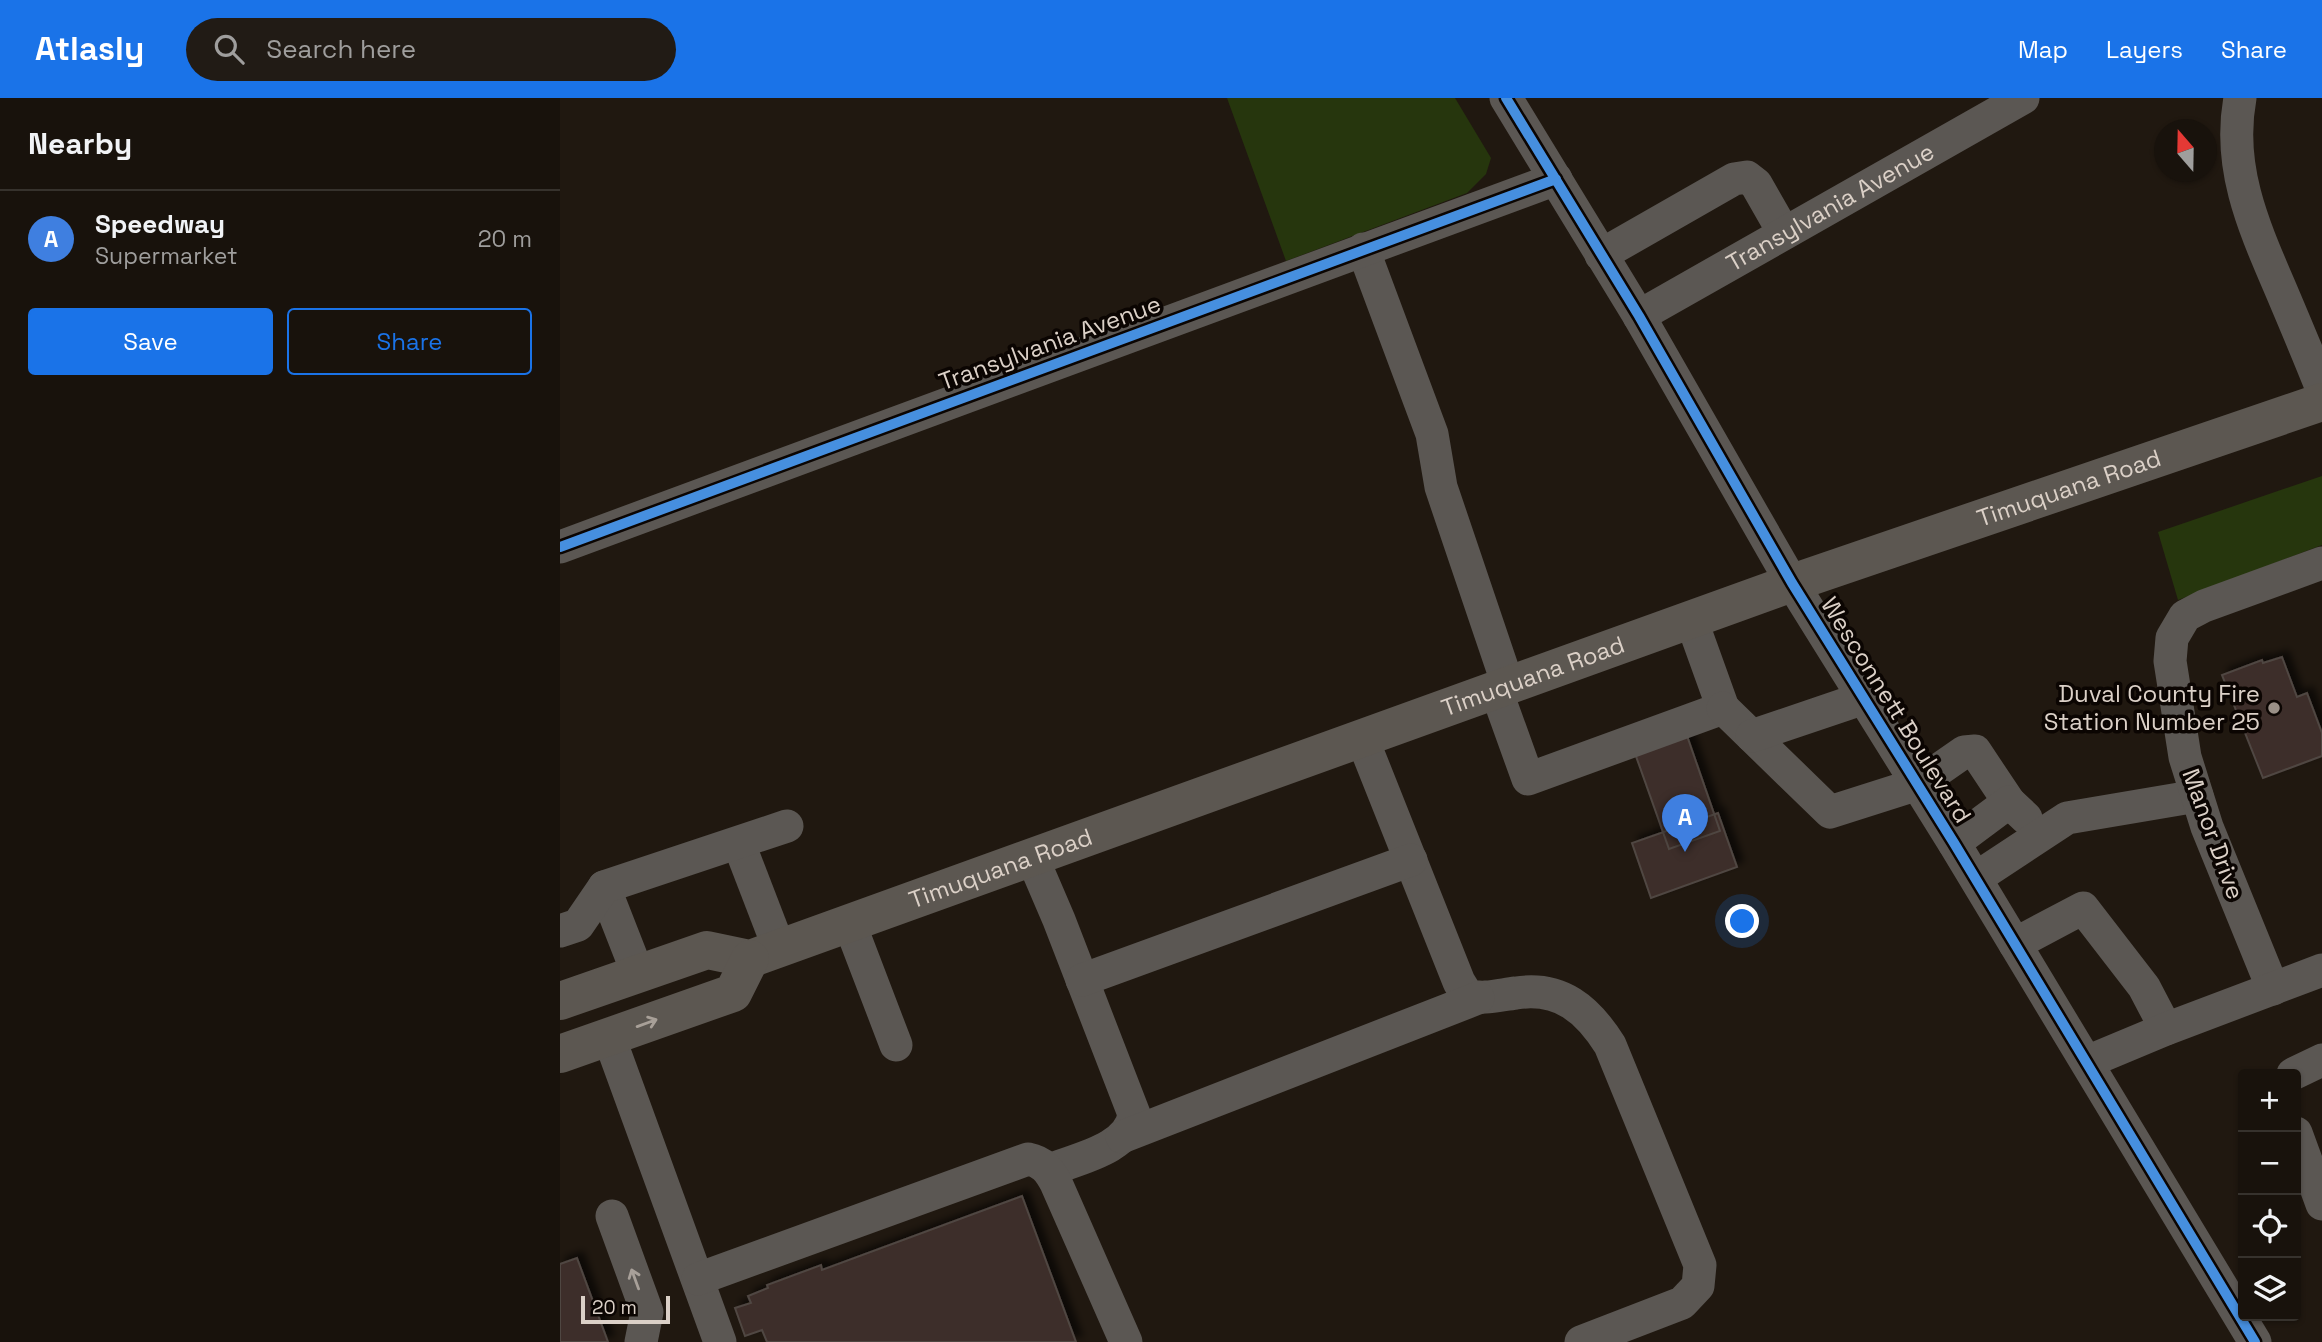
<!DOCTYPE html>
<html lang="en">
<head>
<meta charset="utf-8">
<style>
  :root { --surface:#18120c; --page:#211b15; --text:#f1f3f6; --muted:#9f9e9d; --line:#36322d; --accent:#1a73e8 }
  body { margin:0; font-family:"Space Grotesk",sans-serif; background:var(--page); color:var(--text) }
  .controls { position:absolute; right:21px; bottom:21px; display:grid; overflow:hidden; border-radius:7px; box-shadow:0 2px 5px #0004 }
  .controls button { width:63px; height:63px; display:grid; place-items:center; padding:0; border:0; border-bottom:2px solid var(--line); background:var(--surface); color:var(--text); font:35px sans-serif }
  .compass { position:absolute; left:1594px; top:21px; width:63px; height:63px; border-radius:50%; background:var(--surface); box-shadow:0 2px 5px #0004; rotate:340deg }
  .scale { position:absolute; left:21px; bottom:18px; width:89px; box-sizing:border-box; padding-left:7px; border:4px solid #dbd0c7; border-top:0; font-size:19px; line-height:24px; white-space:nowrap; color:#dbd0c7; -webkit-text-stroke:5px #0b0502; paint-order:stroke }
  .you { position:absolute; left:1183px; top:824px; width:24px; height:24px; margin:-18px; border:5px solid #fff; border-radius:50%; background:#1a73e8; box-shadow:0 0 0 10px #1a73e833 }
  .badge { display:grid; place-items:center; width:46px; height:46px; border-radius:50%; background:var(--accent); color:#fff; font-size:23px; font-weight:700 }
  .pin { position:absolute; translate:-50% -58px; filter:drop-shadow(0 2px 4px #0008) }
  .pin::after { content:''; position:absolute; top:37px; width:24px; height:21px; background:inherit; clip-path:polygon(0 0,100% 0,50% 100%) }
  .list { margin:0; padding:0; list-style:none }
  h2 { display:flex; justify-content:space-between; align-items:center; height:91px; margin:0; padding:0 28px; font-size:30px }
  h2 small { font-size:23px; font-weight:400; color:var(--muted) }
  .list li { display:grid; grid-template-columns:46px 1fr auto; gap:21px; align-items:center; box-sizing:border-box; height:98px; padding:0 28px; border-top:2px solid var(--line) }
  .list b { display:block; font-size:26px; white-space:nowrap }
  .list p { margin:0; font-size:23px; white-space:nowrap; color:var(--muted) }
  .list em { font-size:23px; font-style:normal; color:var(--muted) }
  .actions { display:flex; gap:14px; padding:21px 28px }
  .actions a { flex:1; padding:16px 0; border:2px solid var(--accent); border-radius:7px; text-align:center; font-size:24px; color:var(--accent) }
  .actions .main { background:var(--accent); color:#fff }
  .icon { flex:none; width:38px; height:38px; fill:none; stroke:currentColor; stroke-width:2; stroke-linecap:round; stroke-linejoin:round }
  .map { position:relative; flex:none; width:1762px; height:1244px; overflow:hidden }
  header { display:flex; align-items:center; gap:42px; box-sizing:border-box; height:98px; padding:0 35px; background:var(--accent); color:#fff }
  header strong { font-size:33px }
  nav { display:flex; gap:38px; margin-inline-start:auto; font-size:24px }
  .search { width:490px; height:63px; background:var(--page); display:flex; align-items:center; gap:18px; box-sizing:border-box; padding:0 24px; border-radius:38px; color:var(--muted); font-size:26px }
  main { display:flex }
  aside { flex:1; background:var(--surface) }
  .map>svg:first-child { display:block }
  .green { fill:#26360d }
  .building { fill:#3e2e29; stroke:#504743; stroke-width:2; filter:url(#shadow) }
  .lines { fill:none; stroke-linecap:round; stroke-linejoin:round }
  .minor { stroke:#5b5753; stroke-width:33 }
  .major { stroke:#5c5751; stroke-width:38 }
  .cycleway-casing { stroke:#0b0502; stroke-width:15 }
  .cycleway { stroke:#468fdf; stroke-width:10 }
  .oneway { stroke:#a8a098 }
  .oneway2 { stroke:#a8a099 }
  .poi-dot { fill:#9a9087; stroke:#0b0502; stroke-width:2.5 }
  .labels { text-anchor:middle; stroke-width:7; stroke-linejoin:round; paint-order:stroke }
  .street-label { font-size:24px; fill:#dbd0c7; stroke:#0b0502 }
  .poi-label { font-size:24px; fill:#dbd0c7; stroke:#0b0502; text-anchor:end }
</style>
</head>
<body>
<header>
<strong>Atlasly</strong>
<div class="search"><svg class="icon" aria-label="search" viewBox="0 0 24 24"><circle cx="10" cy="10" r="6"/><path d="M15 15l6 6"/></svg>Search here</div>
<nav><a>Map</a><a>Layers</a><a>Share</a></nav>
</header>
<main>
<aside>
<h2>Nearby<small></small></h2>
<ul class="list">
<li><span class="badge" style="background:#3f7fe0">A</span><div><b>Speedway</b><p>Supermarket</p></div><em>20 m</em></li>
</ul>
<div class="actions"><a class="main">Save</a><a>Share</a></div>
</aside>
<div class="map">
<svg width="1762" height="1244" viewBox="0 0 1762 1244">
  <defs>
    <filter id="shadow"><feDropShadow dx="6" dy="-6" stdDeviation="3.5" flood-color="#0009"/></filter>
  </defs>
  <rect width="100%" height="100%" fill="#201810"/>
  <path class="green" d="M667,0H895L931,60L926,76L907,95L726,163Z
    M1762,378V447L1618,502L1598,434Z"/>
  <path class="building" d="M1722,559L1737,599L1747,595L1762,635V658L1703,680L1662,577L1702,562L1703,565Z
    M1124,629L1160,733L1109,751L1072,647Z
    M1158,715L1177,769L1091,800L1072,745Z
    M462,1098L516,1244H207L202,1232L185,1238L175,1210L191,1205L188,1198L208,1190L207,1187L261,1167L262,1172Z
    M17,1160L48,1244H0V1166Z"/>
  <g class="lines">
    <g class="minor">
      <path d="M946,0L1079,218L1232,485L1394,745L1695,1244"/>
      <path d="M1680,0C1667,70 1694,129 1721,192C1735,225 1749,258 1762,291"/>
      <path d="M803,151L872,336L881,389L948,587"/>
      <path d="M1041,157L1174,81L1187,79L1196,86L1224,135"/>
      <path id="s1" d="M1079,218L1463,0"/>
      <path d="M0,449L996,81"/>
      <path d="M936,592L968,681L1163,610L1131,521"/>
      <path d="M1163,610L1270,714L1358,686L1404,654L1415,653L1449,704"/>
      <path d="M1192,638L1304,600"/>
      <path d="M802,640L899,884L907,897C923,902 939,897 956,895C1001,888 1028,912 1050,947L1140,1167L1138,1188L1122,1205L1021,1244"/>
      <path d="M1394,745L1449,704L1466,720"/>
      <path d="M179,746L219,850"/>
      <path d="M472,759L499,822L574,1016C570,1051 516,1061 489,1072"/>
      <path d="M1416,780L1507,720L1637,698"/>
      <path d="M44,789L78,876"/>
      <path d="M289,824L336,947"/>
      <path d="M0,833L18,827L44,789L227,728"/>
      <path d="M1455,846L1523,810L1584,889L1606,931"/>
      <path d="M522,882L851,762"/>
      <path d="M1713,891L1647,729L1625,659L1610,563L1612,540L1625,518L1644,508L1762,465"/>
      <path d="M49,939L160,1244"/>
      <path d="M1527,964L1606,931L1762,872"/>
      <path d="M1733,976L1762,962"/>
      <path d="M1736,1035L1762,1106"/>
      <path d="M562,1039L918,900"/>
      <path d="M52,1118L87,1214L81,1244"/>
      <path d="M138,1181L468,1061C483,1064 489,1072 496,1085L566,1244"/>
    </g>
    <g class="major">
      <path id="s2" d="M0,903L147,852L190,861L1232,485L1762,304"/>
      <path d="M0,956L173,895L190,861"/>
    </g>
    <g class="cycleway-casing">
      <path id="cycleway" d="M946,0L1079,218L1232,485L1394,745L1695,1244
        M0,449L996,81"/>
    </g>
    <use href="#cycleway" class="cycleway"/>
  </g>
  <defs><path id="oneway-shaft" d="M-6 0H5M1.5-3L5.5 0L1.5 3" fill="none" stroke-width="1.6" stroke-linecap="round" stroke-linejoin="round" transform="scale(1.75)"/></defs>
  <use class="oneway" href="#oneway-shaft" transform="translate(87 925) rotate(-20)"/>
  <use class="oneway2" href="#oneway-shaft" transform="translate(75 1181) rotate(-110)"/>
  <circle class="poi-dot" cx="1714" cy="610" r="7"/>
  <g class="labels">
    <g class="street-label">
      <text dy="8" stroke="none"><textPath href="#s1" startOffset="220">Transylvania Avenue</textPath></text>
      <text transform="translate(490 245) rotate(-20)" y="8">Transylvania Avenue</text>
      <text dy="8" stroke="none"><textPath href="#s2" startOffset="1600">Timuquana Road</textPath></text>
      <text dy="8" stroke="none"><textPath href="#s2" startOffset="1032">Timuquana Road</textPath></text>
      <text transform="translate(1336 612) rotate(58)" y="8">Wesconnett Boulevard</text>
      <text transform="translate(1653 736) rotate(70)" y="8">Manor Drive</text>
      <text dy="8" stroke="none"><textPath href="#s2" startOffset="466">Timuquana Road</textPath></text>
    </g>
    <g class="poi-label">
      <text x="1700" y="604">Duval County Fire<tspan x="1700" dy="28">Station Number 25</tspan></text>
    </g>
  </g>
</svg>
<div class="controls">
<button>+</button>
<button>−</button>
<button><svg class="icon" aria-label="locate" viewBox="0 0 24 24"><circle cx="12" cy="12" r="6"/><path d="M12 2v4M12 18v4M2 12h4M18 12h4"/></svg></button>
<button><svg class="icon" aria-label="layers" viewBox="0 0 24 24"><path d="M12 4l9 5-9 5-9-5zM3 14l9 5 9-5"/></svg></button>
</div>
<svg class="compass" viewBox="-18 -18 36 36"><path d="M0-13l5 13h-10z" fill="#e53935"/><path d="M0 13l5-13h-10z" fill="#9f9e9d"/></svg>
<div class="scale">20 m</div>
<div class="you"></div>
<div class="pin badge" style="left:1125px;top:754px;background:#3f7fe0">A</div>
</div>
</main>
</body>
</html>
